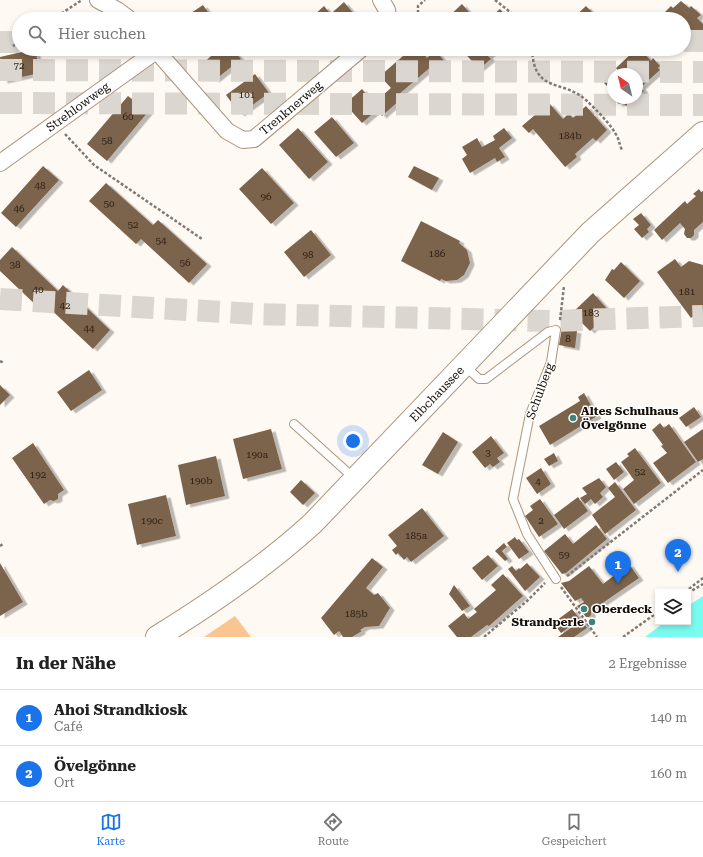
<!DOCTYPE html>
<html lang="de">
<head>
<meta charset="utf-8">
<style>
  :root { --surface:#fff; --page:#f2f2f2; --text:#222; --muted:#767676; --line:#e0e0e0; --accent:#1a73e8 }
  body { margin:0; font-family:"Roboto Serif",serif; background:var(--page); color:var(--text) }
  .controls { position:absolute; right:12px; bottom:12px; display:grid; overflow:hidden; border-radius:0px; box-shadow:0 2px 6px #0003 }
  .controls button { width:36px; height:36px; display:grid; place-items:center; padding:0; border:0; border-bottom:1px solid var(--line); background:var(--surface); color:var(--text); font:20px sans-serif }
  .compass { position:absolute; left:607px; top:68px; width:36px; height:36px; border-radius:50%; background:var(--surface); box-shadow:0 2px 6px #0003; rotate:325deg }
  .you { position:absolute; left:353px; top:441px; width:14px; height:14px; margin:-10px; border:3px solid #fff; border-radius:50%; background:#1a73e8; box-shadow:0 0 0 6px #1a73e833 }
  .badge { display:grid; place-items:center; width:26px; height:26px; border-radius:50%; background:var(--accent); color:#fff; font-size:13px; font-weight:700 }
  .pin { position:absolute; translate:-50% -33px; filter:drop-shadow(0 1px 2px #0008) }
  .pin::after { content:''; position:absolute; top:21px; width:14px; height:12px; background:inherit; clip-path:polygon(0 0,100% 0,50% 100%) }
  .list { margin:0; padding:0; list-style:none }
  h2 { display:flex; justify-content:space-between; align-items:center; height:52px; margin:0; padding:0 16px; font-size:17px }
  h2 small { font-size:13px; font-weight:400; color:var(--muted) }
  .list li { display:grid; grid-template-columns:26px 1fr auto; gap:12px; align-items:center; box-sizing:border-box; height:56px; padding:0 16px; border-top:1px solid var(--line) }
  .list b { display:block; font-size:15px; white-space:nowrap }
  .list p { margin:0; font-size:13px; white-space:nowrap; color:var(--muted) }
  .list em { font-size:13px; font-style:normal; color:var(--muted) }
  .icon { flex:none; width:22px; height:22px; fill:none; stroke:currentColor; stroke-width:2; stroke-linecap:round; stroke-linejoin:round }
  .map { position:relative; flex:none; width:703px; height:637px; overflow:hidden }
  .search { position:absolute; background:var(--surface); box-shadow:0 2px 6px #0003; left:12px; right:12px; top:12px; height:44px; display:flex; align-items:center; gap:10px; box-sizing:border-box; padding:0 14px; border-radius:22px; color:var(--muted); font-size:15px }
  .sheet { height:164px; background:var(--surface) }
  nav { display:flex; justify-content:space-around; align-items:center; box-sizing:border-box; height:56px; border-top:1px solid var(--line); background:var(--surface); font-size:11px; color:var(--muted) }
  nav a { display:grid; justify-items:center; gap:2px }
  nav .on { color:var(--accent) }
  .map>svg:first-child { display:block }
  .green { fill:#fac591 }
  .water { fill:#7afbef }
  .building { fill:#7c634b; filter:url(#shadow) }
  .lines { fill:none; stroke-linecap:round; stroke-linejoin:round }
  .highway-tunnel { stroke:#dcd6d0; stroke-width:22; stroke-dasharray:22 11; stroke-linecap:butt }
  .lane-casing { stroke:#ae947a; stroke-width:10 }
  .street-casing { stroke:#ae947a; stroke-width:18 }
  .secondary-casing { stroke:#ae947a; stroke-width:24 }
  .path { stroke:#827973; stroke-width:2.5; stroke-dasharray:3 2; stroke-linecap:butt }
  .lane { stroke:#fff; stroke-width:8 }
  .street { stroke:#fff; stroke-width:16 }
  .secondary { stroke:#fff; stroke-width:22 }
  .poi-dot { fill:#3c837c; stroke:#fff; stroke-width:1.5 }
  .labels { text-anchor:middle; stroke-width:3; stroke-linejoin:round; paint-order:stroke }
  .number-label { font-size:10px; fill:#302216 }
  .street-label { font-size:12px; fill:#170d05; stroke:#fff }
  .poi-label { font-size:12px; font-weight:bold; fill:#170d05; stroke:#fff; text-anchor:start }
</style>
</head>
<body>
<div class="map">
<svg width="703" height="637" viewBox="0 0 703 637">
  <defs>
    <filter id="shadow"><feDropShadow dx="4.5" dy="2.5" stdDeviation="0" flood-color="#0004"/></filter>
  </defs>
  <rect width="100%" height="100%" fill="#fff9f4"/>
  <path class="green" d="M235,616L251,637H204Z"/>
  <path class="water" d="M703,596V637H645L665,622H688V606Z"/>
  <path class="building" d="M681,1L689,8L691,6L701,15L697,18L703,24V35L701,37L703,40L694,49L684,36V19H668L663,14L671,6L673,8Z
    M344,2L358,19H325Z
    M462,4L475,19H446Z
    M203,5L213,19H182Z
    M324,6L329,12L321,19H315L313,16Z
    M586,6L599,19H572Z
    M500,9L509,19H488Z
    M35,49L40,73L3,81L0,57Z
    M219,49H232L241,59L215,80L202,64Z
    M411,49H419L427,58L435,50L445,62L436,70L433,65L397,96L401,99L382,116L377,110L362,123L345,104L362,89L374,103L391,88L380,76Z
    M461,49H497L488,56L491,59L479,69Z
    M636,49H640L651,61L653,58L660,66L658,68L660,70L641,87L644,91L637,97V74H614L618,71L616,68Z
    M255,74L269,93L240,114L226,95Z
    M613,75V92L604,83Z
    M128,96L148,112L107,161L87,144Z
    M613,98H635L626,106L622,102L619,104Z
    M549,103L563,119L569,113L573,118L586,106L607,130L596,141L593,138L575,154L577,157L565,167L533,129L529,133L522,126Z
    M332,117L354,143L336,157L314,132Z
    M298,128L328,162L309,179L279,145Z
    M504,128L512,138L499,148L505,157L497,162L495,158L470,173L462,159L467,155L462,147L477,138L482,147L495,140L493,136Z
    M43,166L59,180L16,227L1,213Z
    M414,166L439,178L432,190L408,177Z
    M262,168L294,203L271,224L239,189Z
    M106,183L153,225L158,220L207,264L189,283L141,239L136,244L89,201Z
    M699,189L701,192L703,191V222L694,230V235L691,238H687L684,234L685,229L680,223L662,240L654,230L685,201L687,204L696,196L693,194Z
    M641,213L651,225L647,229L649,232L642,238L634,229L639,225L633,219Z
    M421,221L460,241L459,243L467,250L470,263L464,275L457,280L446,281L441,279L440,281L401,261Z
    M311,230L331,255L304,277L284,252Z
    M12,247L58,291L63,285L110,330L93,349L45,304L40,309L0,271V260Z
    M675,259L681,267L689,261L703,265V309L691,318L657,272Z
    M621,262L640,281L624,298L605,280L612,269L614,270Z
    M593,293L610,312L590,331L572,313Z
    M562,328L577,331L575,348L559,345Z
    M89,370L102,390L71,411L57,392Z
    M0,385L10,395L0,405Z
    M584,393L597,416L550,445L539,426L580,401L578,397Z
    M694,407L701,417L686,427L679,418Z
    M660,423L664,428L669,424L696,462L668,483L653,463L667,453L661,446L663,445L652,430Z
    M271,429L282,469L243,479L233,439Z
    M703,429V459L698,462L684,442Z
    M443,432L458,442L438,474L422,465Z
    M491,436L504,453L497,458L500,462L493,467L490,464L485,468L472,452Z
    M33,443L64,490L58,494V499L54,501L50,500L44,504L12,458Z
    M635,448L661,483L634,504L623,489L634,480L621,462L629,456L627,454Z
    M554,453L558,461L549,466L544,459Z
    M216,456L225,496L186,505L178,465Z
    M616,462L624,472L614,480L606,469Z
    M541,468L551,484L537,494L526,478Z
    M599,478L606,487L600,493L603,497L595,504L591,499L585,504L580,498L587,494L582,488Z
    M301,480L315,493L303,505L290,492Z
    M615,482L636,510L605,534L592,515L615,497L608,488Z
    M166,495L176,536L137,545L128,504Z
    M578,497L588,511L564,529L554,515Z
    M540,499L558,524L539,537L525,516L533,510L530,506Z
    M422,508L444,536L411,562L407,557L404,560L398,553L396,555L392,550L397,546L388,535Z
    M596,525L607,539L566,573L562,574L544,551L565,534L573,544Z
    M515,537L517,540L519,539L529,552L519,559L507,543Z
    M504,543L507,547L502,551L508,559L505,561L495,551Z
    M488,555L498,566L482,580L472,568Z
    M372,558L383,567L366,588L374,595L378,593L390,608L379,626L365,627L360,630L362,631L352,637H343L339,631L334,635L321,618Z
    M0,563L23,602L0,616Z
    M527,563L540,577L525,591L508,569L512,566L516,571L519,568L520,569Z
    M629,564L639,578L591,611V615L589,617H586L577,606L584,602L581,598L575,601L561,583L569,581L589,566L603,584Z
    M503,574L523,596L489,626L487,625L471,637H457L448,626L464,613L468,619L477,612L474,609L496,590L491,585Z
    M454,585L470,606L462,611L449,594Z
    M572,609L580,619L561,633L553,623Z
    M582,620L587,628L574,637H558Z"/>
  <g class="lines">
    <path class="highway-tunnel" d="M684,41H703
      M0,42H19
      M0,70L703,72
      M0,103L703,105
      M0,299L257,314L551,321L703,316"/>
    <g class="lane-casing">
      <path id="lane" d="M464,365L479,379H486L548,332L556,330L551,362L530,414L513,499L527,534L556,579
        M294,424L355,479"/>
    </g>
    <g class="street-casing">
      <path id="street" d="M98,0L117,10L129,19
        M381,0L387,10L388,19
        M155,49L227,131L243,140L254,139L361,49
        M0,163L156,51"/>
    </g>
    <g class="secondary-casing">
      <path id="secondary" d="M157,637C212,603 265,567 313,523L590,233L703,133"/>
    </g>
    <path class="path" d="M495,0L519,19
      M418,13V6L425,0
      M53,19L82,0
      M13,46L19,42
      M532,49C534,95 563,78 587,101C596,110 609,122 615,133C619,138 619,144 622,150
      M65,134L94,165L202,239
      M560,320L564,286
      M0,361L4,363
      M0,546L3,544
      M567,576L703,470
      M561,587L597,637
      M685,592L703,578
      M688,593L703,584
      M484,637L527,601L545,583
      M623,637L658,612"/>
    <use href="#lane" class="lane"/>
    <use href="#street" class="street"/>
    <use href="#secondary" class="secondary"/>
  </g>
  <g class="poi-dot">
    <circle cx="573" cy="418" r="4"/>
    <circle cx="584" cy="609" r="4"/>
    <circle cx="592" cy="622" r="4"/>
  </g>
  <g class="labels">
    <g class="number-label">
      <text x="19" y="69">72</text>
      <text x="247" y="98">101</text>
      <text x="128" y="120">60</text>
      <text x="570" y="139">184b</text>
      <text x="107" y="144">58</text>
      <text x="40" y="189">48</text>
      <text x="266" y="200">96</text>
      <text x="109" y="207">50</text>
      <text x="19" y="212">46</text>
      <text x="133" y="228">52</text>
      <text x="161" y="244">54</text>
      <text x="437" y="257">186</text>
      <text x="308" y="258">98</text>
      <text x="185" y="266">56</text>
      <text x="15" y="268">38</text>
      <text x="38" y="293">40</text>
      <text x="687" y="295">181</text>
      <text x="65" y="309">42</text>
      <text x="591" y="316">183</text>
      <text x="89" y="332">44</text>
      <text x="568" y="342">8</text>
      <text x="488" y="456">3</text>
      <text x="257" y="458">190a</text>
      <text x="640" y="475">52</text>
      <text x="38" y="478">192</text>
      <text x="201" y="484">190b</text>
      <text x="538" y="485">4</text>
      <text x="152" y="524">190c</text>
      <text x="541" y="524">2</text>
      <text x="416" y="539">185a</text>
      <text x="564" y="558">59</text>
      <text x="356" y="617">185b</text>
    </g>
    <g class="street-label">
      <text transform="translate(78 107) rotate(-36)" y="4">Strehlowweg</text>
      <text transform="translate(291 108) rotate(-40)" y="4">Trenknerweg</text>
      <text transform="translate(540 391) rotate(-70)" y="4">Schulberg</text>
      <text transform="translate(437 394) rotate(-46)" y="4">Elbchaussee</text>
    </g>
    <g class="poi-label">
      <text x="581" y="415">Altes Schulhaus<tspan x="581" dy="14">Övelgönne</tspan></text>
      <text x="592" y="613">Oberdeck</text>
      <text x="584" y="626" text-anchor="end">Strandperle</text>
    </g>
  </g>
</svg>
<div class="controls">
<button><svg class="icon" aria-label="layers" viewBox="0 0 24 24"><path d="M12 4l9 5-9 5-9-5zM3 14l9 5 9-5"/></svg></button>
</div>
<svg class="compass" viewBox="-18 -18 36 36"><path d="M0-13l5 13h-10z" fill="#e53935"/><path d="M0 13l5-13h-10z" fill="#767676"/></svg>
<div class="you"></div>
<div class="pin badge" style="left:618px;top:584px">1</div>
<div class="pin badge" style="left:678px;top:572px">2</div>
<div class="search"><svg class="icon" aria-label="search" viewBox="0 0 24 24"><circle cx="10" cy="10" r="6"/><path d="M15 15l6 6"/></svg>Hier suchen</div>
</div>
<section class="sheet">
<h2>In der Nähe<small>2 Ergebnisse</small></h2>
<ul class="list">
<li><span class="badge">1</span><div><b>Ahoi Strandkiosk</b><p>Café</p></div><em>140 m</em></li>
<li><span class="badge">2</span><div><b>Övelgönne</b><p>Ort</p></div><em>160 m</em></li>
</ul>
</section>
<nav>
<a class="on"><svg class="icon" aria-label="map" viewBox="0 0 24 24"><path d="M3 6l6-2 6 2 6-2v14l-6 2-6-2-6 2zM9 4v14M15 6v14"/></svg>Karte</a>
<a><svg class="icon" aria-label="directions" viewBox="0 0 24 24"><path d="M12 3l9 9-9 9-9-9zM9 14v-3h6M13 9l2 2-2 2"/></svg>Route</a>
<a><svg class="icon" aria-label="saved" viewBox="0 0 24 24"><path d="M7 4h10v16l-5-4-5 4z"/></svg>Gespeichert</a>
</nav>
</body>
</html>
